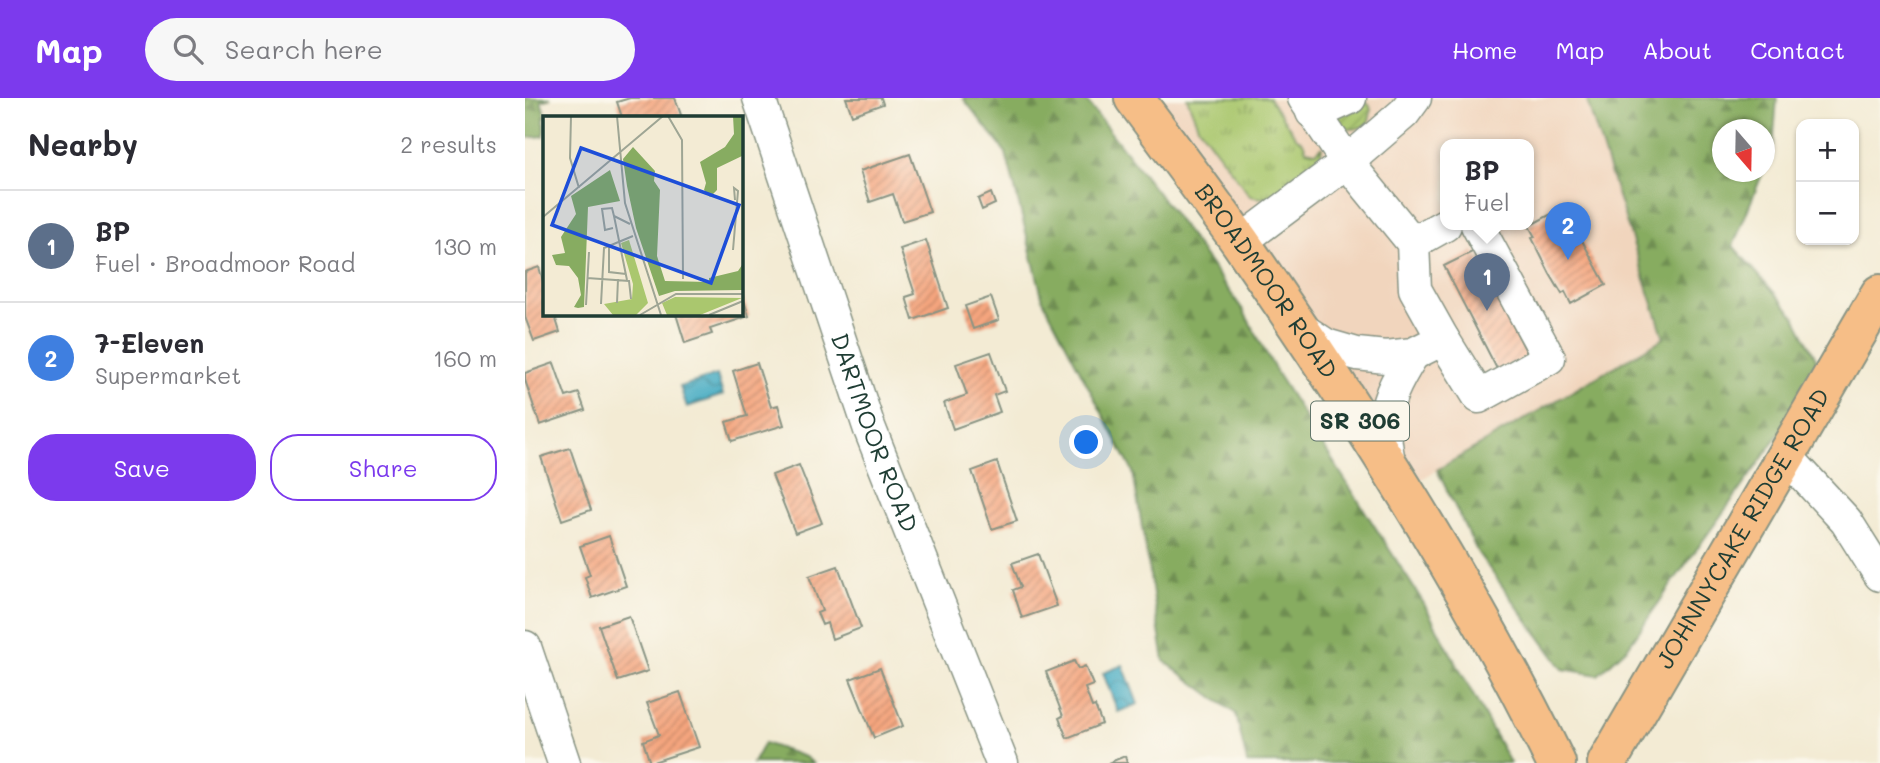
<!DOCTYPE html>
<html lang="en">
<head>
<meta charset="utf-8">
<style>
  :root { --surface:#fff; --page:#f7f7f7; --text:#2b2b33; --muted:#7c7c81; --line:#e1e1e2; --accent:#7c3aed }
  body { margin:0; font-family:Mali,sans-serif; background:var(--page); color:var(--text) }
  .controls { position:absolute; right:21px; top:21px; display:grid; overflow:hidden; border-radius:14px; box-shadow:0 2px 5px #0004 }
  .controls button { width:63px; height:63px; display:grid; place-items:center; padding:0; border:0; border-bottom:2px solid var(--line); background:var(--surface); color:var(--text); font:35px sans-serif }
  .compass { position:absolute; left:1187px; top:21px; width:63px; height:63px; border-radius:50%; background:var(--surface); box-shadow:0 2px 5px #0004; rotate:160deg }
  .you { position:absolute; left:562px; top:345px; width:24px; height:24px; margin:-18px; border:5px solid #fff; border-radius:50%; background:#1a73e8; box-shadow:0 0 0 10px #1a73e833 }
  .badge { display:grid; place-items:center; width:46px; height:46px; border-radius:50%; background:var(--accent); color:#fff; font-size:23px; font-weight:700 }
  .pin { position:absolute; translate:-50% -58px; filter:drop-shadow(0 2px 4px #0008) }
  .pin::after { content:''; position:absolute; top:37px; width:24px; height:21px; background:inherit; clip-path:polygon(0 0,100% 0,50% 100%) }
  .popup { position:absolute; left:915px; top:41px; width:94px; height:91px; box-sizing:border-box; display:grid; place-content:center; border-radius:14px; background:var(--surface); filter:drop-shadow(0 2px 5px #0005); font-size:23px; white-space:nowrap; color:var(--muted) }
  .popup b { font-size:26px; color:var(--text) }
  .popup::after { content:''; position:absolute; left:50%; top:100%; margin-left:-14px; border:14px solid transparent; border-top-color:var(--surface) }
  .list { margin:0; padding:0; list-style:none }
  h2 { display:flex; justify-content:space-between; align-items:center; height:91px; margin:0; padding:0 28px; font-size:30px }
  h2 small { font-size:23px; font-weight:400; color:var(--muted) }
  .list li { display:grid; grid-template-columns:46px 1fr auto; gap:21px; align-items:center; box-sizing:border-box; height:112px; padding:0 28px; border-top:2px solid var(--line) }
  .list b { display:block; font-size:26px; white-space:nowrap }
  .list p { margin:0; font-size:23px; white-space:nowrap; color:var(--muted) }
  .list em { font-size:23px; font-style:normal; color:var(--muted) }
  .actions { display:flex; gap:14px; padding:21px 28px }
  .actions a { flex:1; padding:16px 0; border:2px solid var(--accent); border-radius:28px; text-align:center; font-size:24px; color:var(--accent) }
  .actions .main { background:var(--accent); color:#fff }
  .icon { flex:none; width:38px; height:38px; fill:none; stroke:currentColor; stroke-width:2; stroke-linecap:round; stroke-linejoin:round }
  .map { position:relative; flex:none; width:1355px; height:665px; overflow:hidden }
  header { display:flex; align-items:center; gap:42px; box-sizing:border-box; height:98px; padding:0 35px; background:var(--accent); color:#fff }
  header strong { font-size:33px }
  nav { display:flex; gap:38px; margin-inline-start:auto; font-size:24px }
  .search { width:490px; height:63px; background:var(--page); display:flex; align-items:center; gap:18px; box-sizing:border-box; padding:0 24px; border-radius:38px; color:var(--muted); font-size:26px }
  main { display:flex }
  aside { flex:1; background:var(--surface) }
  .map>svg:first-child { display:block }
  .built { fill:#f1d5bd; fill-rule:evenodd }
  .grass { fill:url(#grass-tufts); stroke:#648251; stroke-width:2 }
  .forest { fill:url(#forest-firs); stroke:#53744a; stroke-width:2 }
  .garden { fill:url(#garden-furrows); stroke:#648251; stroke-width:2 }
  .water { fill:url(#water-waves); stroke:#30747b; stroke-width:2 }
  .building { fill:url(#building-hatch) }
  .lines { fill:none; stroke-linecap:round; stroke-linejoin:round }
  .minor-casing { stroke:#899484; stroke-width:35 }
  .major-casing { stroke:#899484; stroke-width:42 }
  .minor { stroke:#fff; stroke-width:32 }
  .major { stroke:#f6be87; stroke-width:38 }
  .labels { text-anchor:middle; stroke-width:5; stroke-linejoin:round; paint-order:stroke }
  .shield { fill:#fbf7ec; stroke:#61756b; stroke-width:2 }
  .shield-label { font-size:23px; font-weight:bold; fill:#1f3d34 }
  .street-label { font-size:24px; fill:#1f3d34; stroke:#fbf7ec }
  .inset-road { fill:none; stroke:#9ea594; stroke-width:2 }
  .view { fill:#1d4ed8; fill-opacity:0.15; stroke:#1d4ed8; stroke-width:3.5 }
  .inset-edge { fill:none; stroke:#1f3d34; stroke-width:3.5 }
</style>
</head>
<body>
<header>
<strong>Map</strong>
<div class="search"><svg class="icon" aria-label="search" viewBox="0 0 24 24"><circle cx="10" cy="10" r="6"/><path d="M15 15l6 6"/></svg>Search here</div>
<nav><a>Home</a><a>Map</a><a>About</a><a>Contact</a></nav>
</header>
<main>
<aside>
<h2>Nearby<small>2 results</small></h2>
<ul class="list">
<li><span class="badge" style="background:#5c6f8a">1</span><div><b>BP</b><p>Fuel · Broadmoor Road</p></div><em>130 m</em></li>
<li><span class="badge" style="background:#3f7fe0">2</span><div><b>7-Eleven</b><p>Supermarket</p></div><em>160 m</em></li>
</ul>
<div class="actions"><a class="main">Save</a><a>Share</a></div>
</aside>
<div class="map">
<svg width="1355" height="665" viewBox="0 0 1355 665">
  <defs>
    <pattern id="grass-tufts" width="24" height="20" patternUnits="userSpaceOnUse" patternTransform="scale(1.75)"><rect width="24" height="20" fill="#aac76e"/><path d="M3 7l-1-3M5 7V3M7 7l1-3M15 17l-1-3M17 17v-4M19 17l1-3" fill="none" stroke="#8aa35b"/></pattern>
    <pattern id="forest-firs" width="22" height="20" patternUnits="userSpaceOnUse" patternTransform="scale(1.75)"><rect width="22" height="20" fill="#87ac61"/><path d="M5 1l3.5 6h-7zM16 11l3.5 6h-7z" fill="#6e8d51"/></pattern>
    <pattern id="garden-furrows" width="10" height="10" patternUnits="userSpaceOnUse" patternTransform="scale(1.75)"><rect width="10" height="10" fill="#aac76e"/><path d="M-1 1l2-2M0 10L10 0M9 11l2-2" fill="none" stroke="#8aa35b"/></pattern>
    <pattern id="water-waves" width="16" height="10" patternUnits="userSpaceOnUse" patternTransform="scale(1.75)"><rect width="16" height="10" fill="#42aac2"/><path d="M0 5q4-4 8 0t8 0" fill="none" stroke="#378c9e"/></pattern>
    <pattern id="building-hatch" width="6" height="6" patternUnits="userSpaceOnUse" patternTransform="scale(1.75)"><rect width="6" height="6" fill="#f5a57e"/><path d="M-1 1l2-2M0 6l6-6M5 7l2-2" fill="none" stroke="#c68868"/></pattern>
  </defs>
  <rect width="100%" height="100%" fill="#fbf7ec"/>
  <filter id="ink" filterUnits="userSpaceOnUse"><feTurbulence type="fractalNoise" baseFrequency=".0143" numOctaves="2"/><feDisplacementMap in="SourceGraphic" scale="14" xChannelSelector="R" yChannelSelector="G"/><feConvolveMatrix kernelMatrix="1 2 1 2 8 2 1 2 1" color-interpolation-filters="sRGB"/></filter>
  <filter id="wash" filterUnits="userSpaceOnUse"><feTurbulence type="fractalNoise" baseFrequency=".00686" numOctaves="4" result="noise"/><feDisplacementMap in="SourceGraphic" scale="28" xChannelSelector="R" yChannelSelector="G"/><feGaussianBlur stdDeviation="1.57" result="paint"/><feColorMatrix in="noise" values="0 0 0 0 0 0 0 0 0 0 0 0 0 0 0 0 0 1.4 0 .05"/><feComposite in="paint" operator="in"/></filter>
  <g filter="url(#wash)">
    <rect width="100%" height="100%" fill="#f3ebd4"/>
    <path class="built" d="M613,0H1061L1139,241L886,387ZM920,47H1004V127H920Z"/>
    <path class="grass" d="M662,0H744L771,39L778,44L781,52L791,54L797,49L795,62L753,96C743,101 736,101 725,98L673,28Z"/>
    <path class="forest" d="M0,0H26L16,3L21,19H19V38L0,40Z
      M438,0H559L562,4L649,116L718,212L753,277L898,504L985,665H722L711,616L639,563L608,374L518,202L481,55Z
      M1061,0H1252L1248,50L1240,70V32H1198V74H1238L1208,148L1269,217L1297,272L1234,365L1148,484L1103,549L1073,577L1038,571L953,455L912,372L1139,240Z
      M239,645L280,659L288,665H228Z"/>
    <path class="garden" d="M839,3C849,8 846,16 843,25C832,33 823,33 813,25V15Z"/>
    <path class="water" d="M192,277L198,297L162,309L155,289Z
      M598,567L613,606L593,614L578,575Z"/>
    <g id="blocks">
      <path class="building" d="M105,0H150L156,17L151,19H97L92,4Z
        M321,0H356L358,6L327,17Z
        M385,56L405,114L377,123L368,96L345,104L335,73Z
        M466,95L470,106L457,112L453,101Z
        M1039,109L1081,187L1046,206L1040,194L1037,196L1025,176L1007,140L1010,139L1004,128Z
        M401,142L423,210L388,222L381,199L390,196L375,151Z
        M949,153L1003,257L973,273L919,168Z
        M14,169L19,186V215H29L35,234L9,243L0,219V174Z
        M216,194L224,218L185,231L187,236L160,245L151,216L215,215Z
        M466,199L474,222L448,231L440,208Z
        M466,254L480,293L469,297L475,314L428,331L419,305L442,297L431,266Z
        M29,265L41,299L54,295L60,312L15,327L0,282V275Z
        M232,265L246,309L253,307L259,327L207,343L201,324L222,318L208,273Z
        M45,350L66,412L37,422L16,359Z
        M472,364L492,423L467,431L447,373Z
        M274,367L297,425L270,435L247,377Z
        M84,438L101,488L67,500L60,479L65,477L55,448Z
        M513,456L532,508L497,520L488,492L496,489L487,465Z
        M313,468L336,530L307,541L302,525L297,527L292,515L297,513L284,478Z
        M104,518L123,573L93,583L74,528Z
        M549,563L553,571L560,568L568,587L560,590L567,609L570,608L577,626L542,640L534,620L538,618L521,574Z
        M355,570L378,628L349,640L325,581Z
        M155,594L174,649L125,665L118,643L134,637L122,605Z
        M600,658L602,665H583Z"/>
    </g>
  </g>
  <g filter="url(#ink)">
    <use href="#blocks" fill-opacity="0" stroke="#899484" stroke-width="2"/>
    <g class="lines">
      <g class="minor-casing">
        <g id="minor">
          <path id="s1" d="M234,0L344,329L477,665"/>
          <path d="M779,0L822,64L888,145L890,191L918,241"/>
          <path d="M787,14L803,10L825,0"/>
          <path d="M715,144L822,64L879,15L890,0"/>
          <path d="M888,145L920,127"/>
          <path d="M775,230L801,247L832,256L861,259L888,256L918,241L954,299L1024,260L952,127"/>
          <path d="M1260,357L1321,423L1355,477"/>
          <path d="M865,369C863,359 861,348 860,337C857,307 873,280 888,256"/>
          <path d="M0,549L39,665"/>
        </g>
      </g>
      <g class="major-casing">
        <g id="major">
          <path id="s2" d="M609,0C645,48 681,96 716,145C831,311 942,483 1031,665"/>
          <path id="s3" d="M1082,665L1355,196"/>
        </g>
      </g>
      <use href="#minor" class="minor"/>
      <use href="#major" class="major"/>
    </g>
  </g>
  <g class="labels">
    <rect class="shield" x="786" y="303.5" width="98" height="39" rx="5"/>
    <g class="shield-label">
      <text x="835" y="331">SR 306</text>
    </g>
    <g class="street-label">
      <text dy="8" stroke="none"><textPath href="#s2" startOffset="226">BROADMOOR ROAD</textPath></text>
      <text dy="8" stroke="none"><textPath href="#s1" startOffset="354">DARTMOOR ROAD</textPath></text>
      <text dy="8" stroke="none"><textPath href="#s3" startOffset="271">JOHNNYCAKE RIDGE ROAD</textPath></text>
    </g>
  </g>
  <g transform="translate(18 18)">
    <rect width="200" height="200" fill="#f3ebd4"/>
    <path d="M86,124L105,187L93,199H70L61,188L89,183L90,168L78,127ZM132,181L199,182L157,199H124L119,187Z" fill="#aac76e"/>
    <path d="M190,0H199V40L174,52V74L167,81L161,74L163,67L157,46L182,31L191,18ZM90,31L112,55L111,65L117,74L114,140L122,165L166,166V162L195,155L199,149V174L132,175L116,180L93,112L84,70L80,43ZM67,54L77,85L45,91L41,191L35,192L31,191L38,179L35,162L26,150L13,149L9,139L22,137L18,121L33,98L28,80Z" fill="#87ac61"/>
    <path class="inset-road" d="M28,0L27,42L36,72M74,0L82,87L118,199M125,0L139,24L140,163M71,100L84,164M0,101L120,0M70,112L62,114L59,93L69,92L71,100L87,108M66,128V156L83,158M190,134L195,75L191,72L192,84M44,162L86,165L88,183M74,187L75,163M58,188L61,132L90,120M43,189L46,136M97,199L133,178H200M166,199L200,185"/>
    <path class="view" d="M38,32L196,89L168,167L9,109Z"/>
    <rect width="200" height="200" class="inset-edge"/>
  </g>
</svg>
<div class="controls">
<button>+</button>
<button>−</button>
</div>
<svg class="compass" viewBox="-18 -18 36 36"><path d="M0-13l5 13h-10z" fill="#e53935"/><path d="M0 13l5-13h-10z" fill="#7c7c81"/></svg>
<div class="you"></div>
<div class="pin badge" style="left:962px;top:213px;background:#5c6f8a">1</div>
<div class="popup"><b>BP</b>Fuel</div>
<div class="pin badge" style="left:1043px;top:162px;background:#3f7fe0">2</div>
</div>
</main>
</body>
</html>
